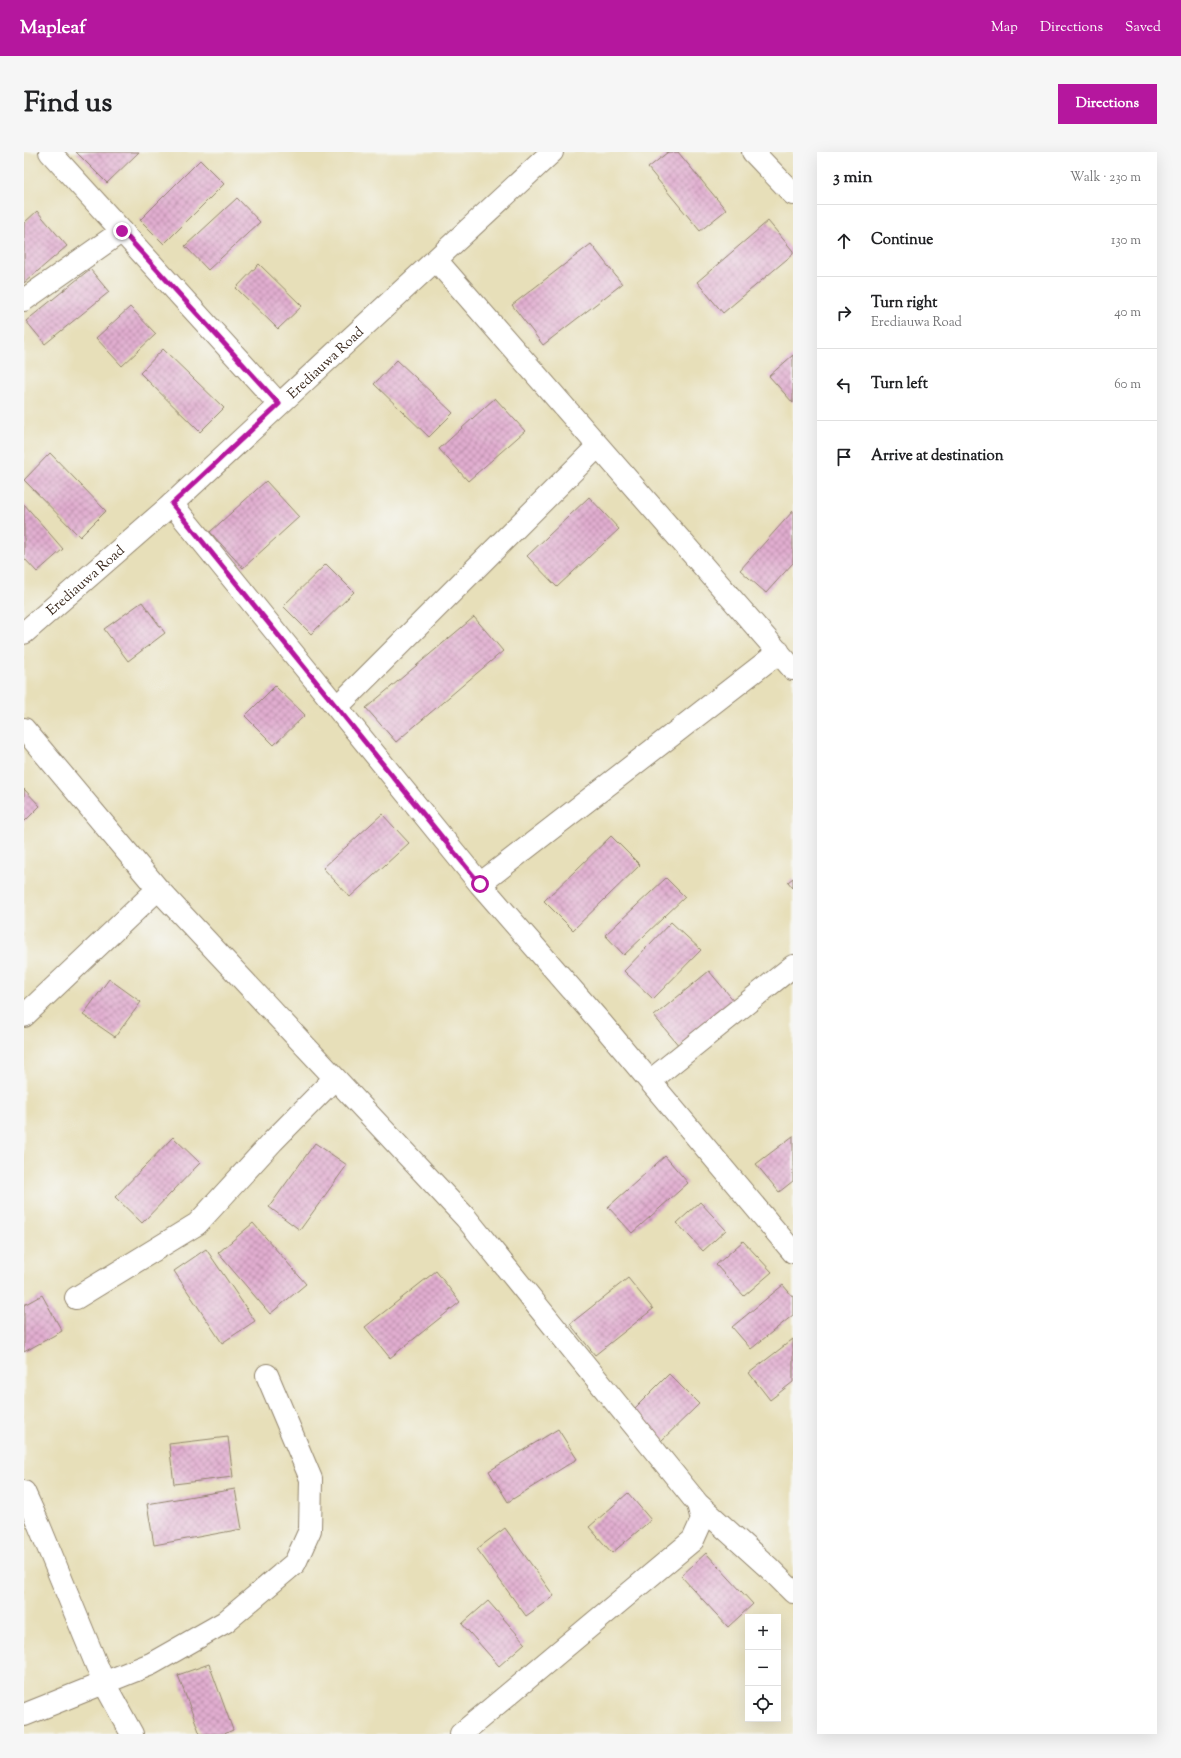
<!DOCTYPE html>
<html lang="en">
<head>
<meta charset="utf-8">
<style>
  :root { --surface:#fff; --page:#f6f6f6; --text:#202124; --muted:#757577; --line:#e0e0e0; --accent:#b5179e }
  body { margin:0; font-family:"Sorts Mill Goudy",serif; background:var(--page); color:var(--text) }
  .controls { position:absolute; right:12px; bottom:12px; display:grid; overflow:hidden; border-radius:0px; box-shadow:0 4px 16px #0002 }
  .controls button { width:36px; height:36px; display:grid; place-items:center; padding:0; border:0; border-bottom:1px solid var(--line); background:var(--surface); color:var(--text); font:20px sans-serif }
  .stop { position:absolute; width:12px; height:12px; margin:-9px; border:3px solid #b5179e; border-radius:50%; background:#fff }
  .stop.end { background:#b5179e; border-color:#fff; box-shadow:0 1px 4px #0008 }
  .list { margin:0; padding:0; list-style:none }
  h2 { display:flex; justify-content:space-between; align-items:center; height:52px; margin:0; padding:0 16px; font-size:17px }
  h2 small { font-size:13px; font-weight:400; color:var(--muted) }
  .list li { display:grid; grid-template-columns:26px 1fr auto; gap:12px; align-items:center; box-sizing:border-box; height:72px; padding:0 16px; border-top:1px solid var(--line) }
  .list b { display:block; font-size:15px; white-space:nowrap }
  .list p { margin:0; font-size:13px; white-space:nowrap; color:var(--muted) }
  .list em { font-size:13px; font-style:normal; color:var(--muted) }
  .icon { flex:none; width:22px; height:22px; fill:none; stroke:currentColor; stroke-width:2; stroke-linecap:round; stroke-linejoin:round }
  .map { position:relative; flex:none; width:769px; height:1582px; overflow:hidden; border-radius:0px }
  header { display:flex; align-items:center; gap:24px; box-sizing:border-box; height:56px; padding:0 20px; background:var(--accent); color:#fff }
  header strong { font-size:19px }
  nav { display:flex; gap:22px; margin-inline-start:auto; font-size:14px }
  .intro { display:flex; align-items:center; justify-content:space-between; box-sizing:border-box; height:96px; padding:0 24px }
  h1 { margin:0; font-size:28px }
  .button { padding:10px 18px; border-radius:0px; background:var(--accent); color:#fff; font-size:14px; font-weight:700 }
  main { display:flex; gap:24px; padding:0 24px }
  aside { flex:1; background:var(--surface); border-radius:0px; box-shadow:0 4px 16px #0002 }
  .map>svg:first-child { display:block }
  .building { fill:url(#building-cross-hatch) }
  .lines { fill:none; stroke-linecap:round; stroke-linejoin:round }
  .minor-casing { stroke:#91846c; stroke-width:24 }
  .tertiary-casing { stroke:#91846c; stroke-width:24 }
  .minor { stroke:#fff; stroke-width:22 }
  .tertiary { stroke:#fff; stroke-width:22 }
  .route { stroke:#b5179e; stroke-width:5 }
  .labels { text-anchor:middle; stroke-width:4; stroke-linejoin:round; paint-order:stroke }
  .street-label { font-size:14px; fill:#3b2a1e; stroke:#f6f6f2 }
</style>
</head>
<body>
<header>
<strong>Mapleaf</strong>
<nav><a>Map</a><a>Directions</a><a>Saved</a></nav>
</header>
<div class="intro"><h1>Find us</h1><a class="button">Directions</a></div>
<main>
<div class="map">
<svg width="769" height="1582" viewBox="0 0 769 1582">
  <defs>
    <pattern id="building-cross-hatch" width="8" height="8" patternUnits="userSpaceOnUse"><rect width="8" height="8" fill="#e1add0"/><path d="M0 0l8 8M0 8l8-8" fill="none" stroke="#b88da8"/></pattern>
  </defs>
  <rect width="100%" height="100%" fill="#f6f6f2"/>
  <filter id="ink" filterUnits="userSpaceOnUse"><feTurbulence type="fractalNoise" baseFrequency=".025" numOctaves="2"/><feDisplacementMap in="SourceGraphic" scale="8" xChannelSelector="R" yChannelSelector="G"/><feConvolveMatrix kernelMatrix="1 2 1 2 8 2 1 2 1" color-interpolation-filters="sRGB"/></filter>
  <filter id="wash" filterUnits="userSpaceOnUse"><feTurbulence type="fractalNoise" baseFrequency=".012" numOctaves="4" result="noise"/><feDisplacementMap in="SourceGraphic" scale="16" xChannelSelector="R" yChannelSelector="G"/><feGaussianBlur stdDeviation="0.9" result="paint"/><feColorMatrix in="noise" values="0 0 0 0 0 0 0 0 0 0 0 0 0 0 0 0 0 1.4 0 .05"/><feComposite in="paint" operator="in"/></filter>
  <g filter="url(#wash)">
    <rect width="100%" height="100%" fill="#e7dfb9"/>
    <g id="blocks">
      <path class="building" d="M52,0H115L83,31Z
        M644,0H654L702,58L676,79L624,16Z
        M176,8L200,32L140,92L116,68Z
        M213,46L236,70L184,118L161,94Z
        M13,59L43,94L0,131V71Z
        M744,69L769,99V102L699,161L673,130Z
        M567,92L598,132L519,193L488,153Z
        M235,112L278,154L254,177L212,136Z
        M66,117L85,140L21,192L2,169Z
        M106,155L132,182L98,214L72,186Z
        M139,197L200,256L176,280L116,221Z
        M769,203V251L745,224Z
        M373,208L429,261L405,285L350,232Z
        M471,246L501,279L444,329L415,297Z
        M26,301L82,359L56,385L0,328Z
        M242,329L275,365L219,416L186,380Z
        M565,345L595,377L533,435L503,404Z
        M0,352L39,397L13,420L0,406Z
        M769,359V411L742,441L716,418Z
        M302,412L330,440L287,482L259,454Z
        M118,450L141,481L104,509L80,477Z
        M450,465L479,499L372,590L342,556Z
        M251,534L281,563L250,593L221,564Z
        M0,637L16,654L0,670Z
        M358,662L385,691L326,745L299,716Z
        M587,684L616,713L549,778L520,749Z
        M642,726L661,745L600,803L581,783Z
        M769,726V736L764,730Z
        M647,770L677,798L629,847L600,819Z
        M685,819L711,850L656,895L630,864Z
        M85,827L117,850L91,885L59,863Z
        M769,984V1029L755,1040L732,1012Z
        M149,985L176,1011L118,1071L91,1045Z
        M291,991L323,1013L276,1078L245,1055Z
        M641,1004L664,1031L608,1081L584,1055Z
        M676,1050L702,1078L679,1099L653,1071Z
        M229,1071L282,1132L246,1162L194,1101Z
        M719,1089L748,1120L720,1144L692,1113Z
        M182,1097L231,1169L198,1191L150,1119Z
        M412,1119L436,1150L366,1206L341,1175Z
        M604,1126L629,1157L571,1203L546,1172Z
        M759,1133L769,1145V1163L727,1197L708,1175Z
        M18,1143L38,1179L0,1200V1153Z
        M769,1187V1230L746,1248L725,1221Z
        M645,1222L675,1252L634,1292L604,1263Z
        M534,1277L553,1307L484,1350L465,1319Z
        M204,1285L209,1325L150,1332L145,1292Z
        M211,1337L218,1377L130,1393L123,1352Z
        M604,1341L627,1368L588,1401L565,1375Z
        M481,1376L530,1444L502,1464L453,1397Z
        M682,1401L729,1452L704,1475L657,1424Z
        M464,1449L501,1491L475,1514L438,1472Z
        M185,1512L209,1578L200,1582H176L154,1523Z"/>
    </g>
  </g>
  <g filter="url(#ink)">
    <use href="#blocks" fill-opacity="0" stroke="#91846c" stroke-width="1"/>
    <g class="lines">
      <g class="minor-casing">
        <path id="minor" d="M26,0L255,252
          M729,0L769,42
          M412,108L769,517
          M0,148L98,79
          M148,352L456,732L578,872L769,1100
          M313,555L574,294
          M0,577L134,737L442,1066L674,1352L678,1368L669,1388L437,1582
          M456,732L755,500
          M0,864L134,737
          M626,929L769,814
          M52,1146L173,1072L249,989L311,926
          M0,1340L15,1373L80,1531L108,1582
          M674,1352L745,1416L769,1440
          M0,1563L127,1512L201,1470L271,1411L286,1378L287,1327L243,1223"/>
      </g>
      <g class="tertiary-casing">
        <g id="tertiary">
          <path id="s1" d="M0,481L148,352L528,0"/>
        </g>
      </g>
      <use href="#minor" class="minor"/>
      <use href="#tertiary" class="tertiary"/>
    </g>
  </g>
  <g class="lines" filter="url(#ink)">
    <path class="route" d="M98,79L255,252L148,352L456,732"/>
  </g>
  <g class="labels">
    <g class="street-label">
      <text dy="5" stroke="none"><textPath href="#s1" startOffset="405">Erediauwa Road</textPath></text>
      <text dy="5" stroke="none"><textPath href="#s1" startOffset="81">Erediauwa Road</textPath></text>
    </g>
  </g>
</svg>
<div class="controls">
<button>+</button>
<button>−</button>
<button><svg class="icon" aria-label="locate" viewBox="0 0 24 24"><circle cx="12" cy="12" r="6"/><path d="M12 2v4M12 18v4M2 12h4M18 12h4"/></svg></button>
</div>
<div class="stop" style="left:456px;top:732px"></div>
<div class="stop end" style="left:98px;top:79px"></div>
</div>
<aside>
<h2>3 min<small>Walk · 230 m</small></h2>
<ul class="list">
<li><svg class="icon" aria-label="ahead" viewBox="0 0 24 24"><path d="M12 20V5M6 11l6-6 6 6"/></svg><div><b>Continue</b></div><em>130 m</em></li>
<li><svg class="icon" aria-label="right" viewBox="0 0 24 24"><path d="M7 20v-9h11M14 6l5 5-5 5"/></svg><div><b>Turn right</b><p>Erediauwa Road</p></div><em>40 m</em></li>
<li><svg class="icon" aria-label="left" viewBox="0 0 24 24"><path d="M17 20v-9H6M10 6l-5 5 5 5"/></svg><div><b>Turn left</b></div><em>60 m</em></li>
<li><svg class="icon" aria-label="arrive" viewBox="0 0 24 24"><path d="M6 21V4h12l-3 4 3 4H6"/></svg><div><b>Arrive at destination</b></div></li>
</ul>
</aside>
</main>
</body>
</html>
